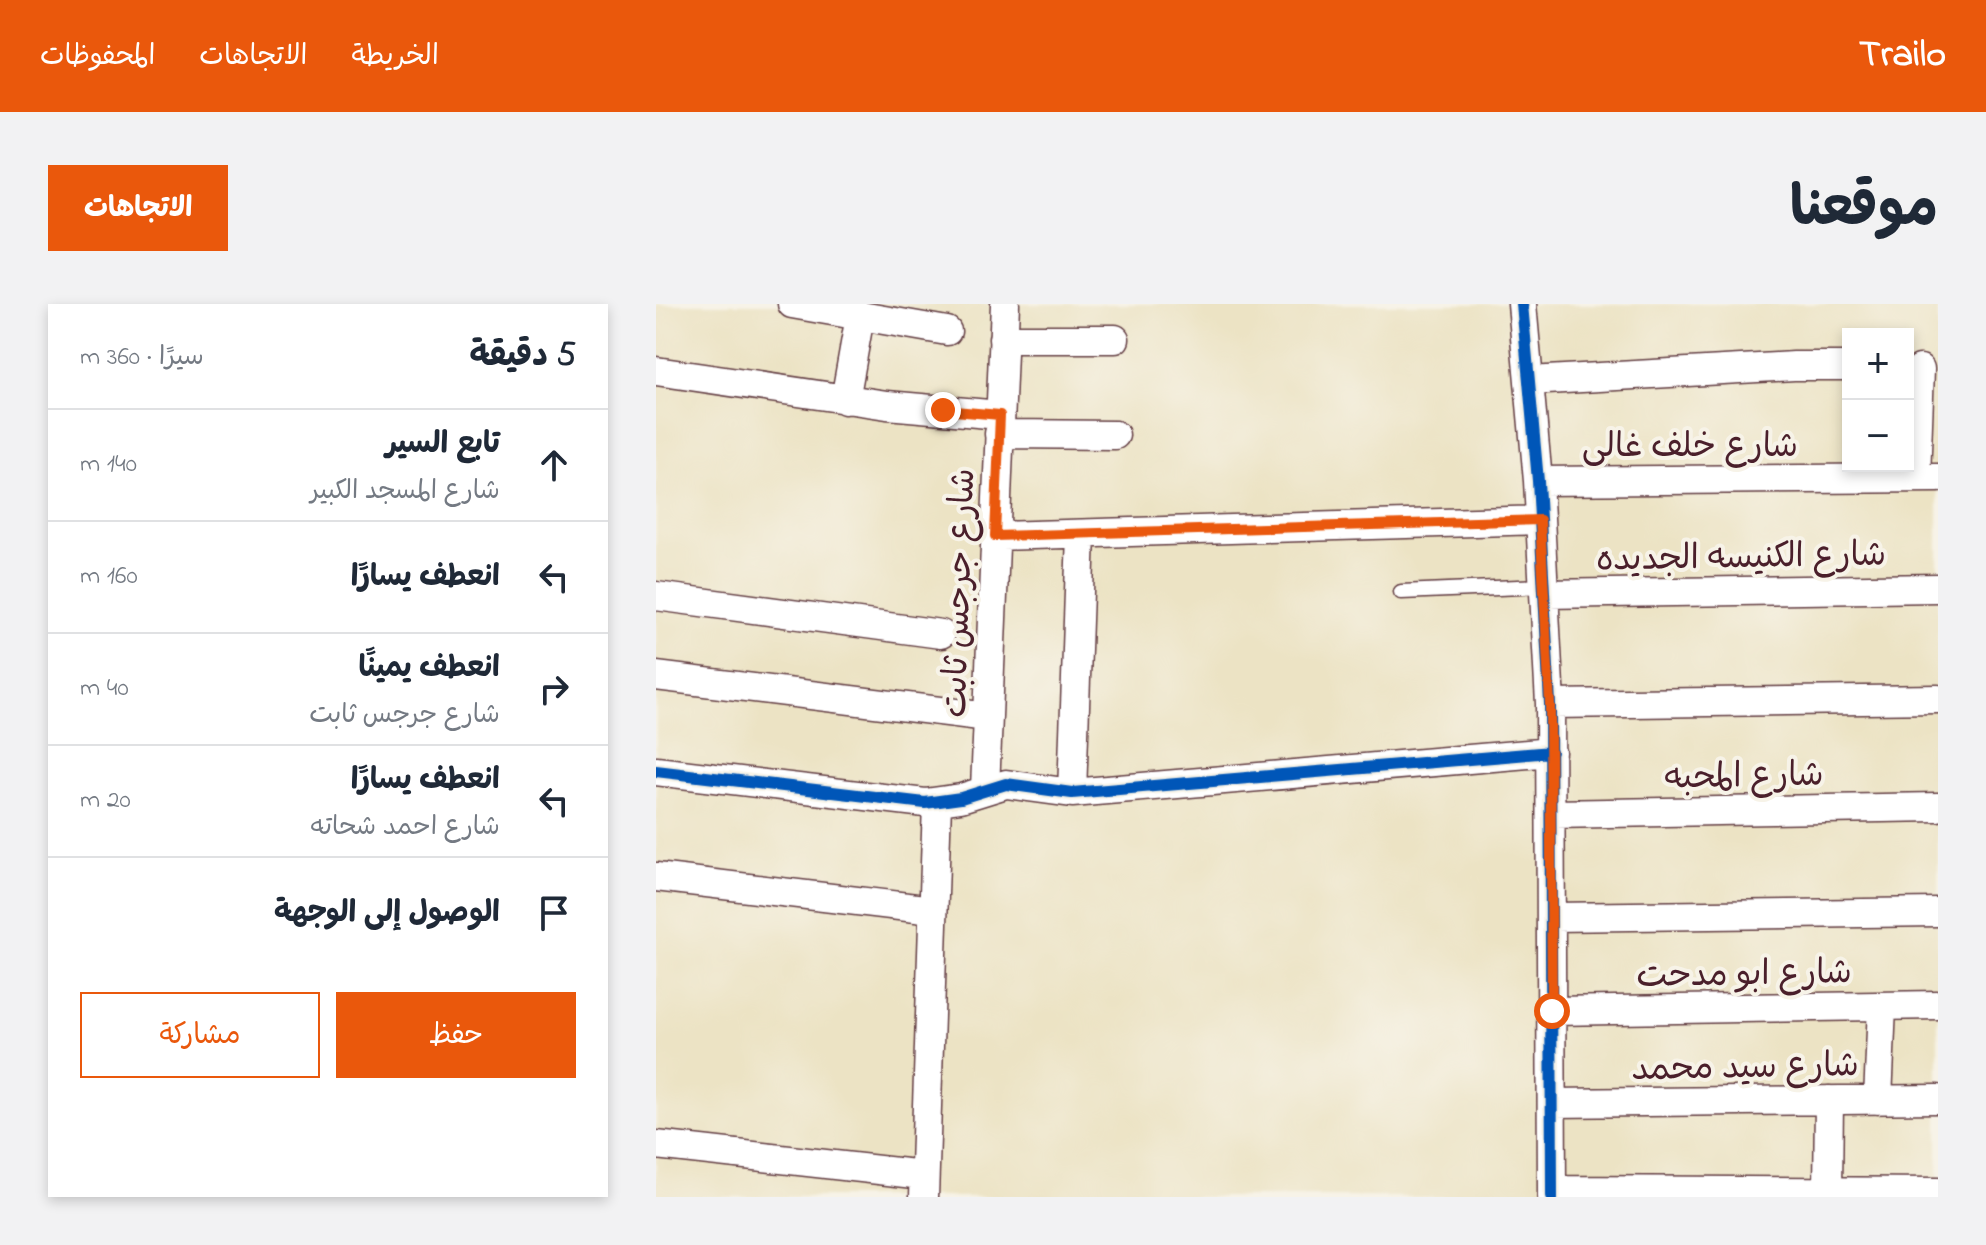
<!DOCTYPE html>
<html lang="ar">
<head>
<meta charset="utf-8">
<style>
  :root { --surface:#fff; --page:#f2f2f3; --text:#1f2937; --muted:#747a83; --line:#e0e1e3; --accent:#ea580c }
  body { margin:0; font-family:"Indie Flower","Playpen Sans Arabic",sans-serif; background:var(--page); color:var(--text); direction:rtl }
  .controls { position:absolute; right:24px; top:24px; display:grid; overflow:hidden; border-radius:0px; box-shadow:0 4px 12px #0003 }
  .controls button { width:72px; height:72px; display:grid; place-items:center; padding:0; border:0; border-bottom:2px solid var(--line); background:var(--surface); color:var(--text); font:40px sans-serif }
  .stop { position:absolute; width:24px; height:24px; margin:-18px; border:6px solid #ea580c; border-radius:50%; background:#fff }
  .stop.end { background:#ea580c; border-color:#fff; box-shadow:0 2px 8px #0008 }
  .list { margin:0; padding:0; list-style:none }
  h2 { display:flex; justify-content:space-between; align-items:center; height:104px; margin:0; padding:0 32px; font-size:34px }
  h2 small { font-size:26px; font-weight:400; color:var(--muted) }
  .list li { display:grid; grid-template-columns:52px 1fr auto; gap:24px; align-items:center; box-sizing:border-box; height:112px; padding:0 32px; border-top:2px solid var(--line) }
  .list b { display:block; font-size:30px; white-space:nowrap }
  .list p { margin:0; font-size:26px; white-space:nowrap; color:var(--muted) }
  .list em { font-size:26px; font-style:normal; color:var(--muted) }
  .actions { display:flex; gap:16px; padding:24px 32px }
  .actions a { flex:1; padding:18px 0; border:2px solid var(--accent); border-radius:0px; text-align:center; font-size:28px; color:var(--accent) }
  .actions .main { background:var(--accent); color:#fff }
  .icon { flex:none; width:44px; height:44px; fill:none; stroke:currentColor; stroke-width:2; stroke-linecap:round; stroke-linejoin:round }
  .map { position:relative; flex:none; width:1282px; height:893px; overflow:hidden; direction:ltr; border-radius:0px }
  header { display:flex; align-items:center; gap:48px; box-sizing:border-box; height:112px; padding:0 40px; background:var(--accent); color:#fff }
  header strong { font-size:38px }
  nav { display:flex; gap:44px; margin-inline-start:auto; font-size:28px }
  .intro { display:flex; align-items:center; justify-content:space-between; box-sizing:border-box; height:192px; padding:0 48px }
  h1 { margin:0; font-size:56px }
  .button { padding:20px 36px; border-radius:0px; background:var(--accent); color:#fff; font-size:28px; font-weight:700 }
  main { display:flex; gap:48px; padding:0 48px }
  aside { flex:1; background:var(--surface); border-radius:0px; box-shadow:0 4px 12px #0003 }
  .map>svg:first-child { display:block }
  .lines { fill:none; stroke-linecap:round; stroke-linejoin:round }
  .service-casing { stroke:#623c42; stroke-width:17 }
  .minor-casing { stroke:#623c42; stroke-width:31 }
  .service { stroke:#fff; stroke-width:14 }
  .minor { stroke:#fff; stroke-width:28 }
  .cycleway-casing { stroke:#f7f3e8; stroke-width:17 }
  .cycleway { stroke:#0057b8; stroke-width:12 }
  .route { stroke:#ea580c; stroke-width:10 }
  .labels { text-anchor:middle; stroke-width:8; stroke-linejoin:round; paint-order:stroke }
  .street-label { font-size:34px; fill:#4a1f2b; stroke:#f7f3e8 }
</style>
</head>
<body>
<header>
<strong>Trailo</strong>
<nav><a>الخريطة</a><a>الاتجاهات</a><a>المحفوظات</a></nav>
</header>
<div class="intro"><h1>موقعنا</h1><a class="button">الاتجاهات</a></div>
<main>
<div class="map">
<svg width="1282" height="893" viewBox="0 0 1282 893">
  <rect width="100%" height="100%" fill="#f7f3e8"/>
  <filter id="ink" filterUnits="userSpaceOnUse"><feTurbulence type="fractalNoise" baseFrequency=".0125" numOctaves="2"/><feDisplacementMap in="SourceGraphic" scale="16" xChannelSelector="R" yChannelSelector="G"/><feConvolveMatrix kernelMatrix="1 2 1 2 8 2 1 2 1" color-interpolation-filters="sRGB"/></filter>
  <filter id="wash" filterUnits="userSpaceOnUse"><feTurbulence type="fractalNoise" baseFrequency=".006" numOctaves="4" result="noise"/><feDisplacementMap in="SourceGraphic" scale="32" xChannelSelector="R" yChannelSelector="G"/><feGaussianBlur stdDeviation="1.8" result="paint"/><feColorMatrix in="noise" values="0 0 0 0 0 0 0 0 0 0 0 0 0 0 0 0 0 1.4 0 .05"/><feComposite in="paint" operator="in"/></filter>
  <g filter="url(#wash)">
    <rect width="100%" height="100%" fill="#ece3c4"/>
  </g>
  <g filter="url(#ink)">
    <g class="lines">
      <g class="service-casing">
        <path id="service" d="M745,288L888,282"/>
      </g>
      <g class="minor-casing">
        <path id="minor" d="M136,0L291,27
          M866,0L882,177L894,400L896,893
          M347,35H459
          M0,67L231,101L344,111
          M873,77L1138,62H1192
          M189,96L204,12
          M343,130L459,131
          M1260,174L1264,65
          M882,177L1282,174
          M339,232L884,216
          M888,290L1282,284
          M0,292L285,330
          M0,372L332,413
          M894,400L1282,395
          M0,467L269,499L305,494L350,480L416,489L895,448
          M329,485L349,0
          M416,489L425,230
          M896,510L1282,503
          M0,573L277,606
          M896,613L1282,608
          M896,707L1282,701
          M1222,796L1226,702
          M896,799L1282,795
          M0,841L268,871
          M896,886L1282,888
          M1172,887L1173,796
          M268,893L281,499"/>
      </g>
      <use href="#service" class="service"/>
      <use href="#minor" class="minor"/>
      <g class="cycleway-casing">
        <path id="cycleway" d="M866,0L882,177L894,400L896,893
          M0,467L269,499L305,494L350,480L416,489L895,448"/>
      </g>
      <use href="#cycleway" class="cycleway"/>
    </g>
  </g>
  <g class="lines" filter="url(#ink)">
    <path class="route" d="M287,106L344,111L339,232L884,216L894,400L896,707"/>
  </g>
  <g class="labels">
    <g class="street-label">
      <text x="1034" y="152">شارع خلف غالى</text>
      <text transform="translate(1085 251) rotate(-1)" y="12">شارع الكنيسه الجديده</text>
      <text transform="translate(301 289) rotate(-88)" y="12">شارع جرجس ثابت</text>
      <text transform="translate(1088 470) rotate(-1)" y="12">شارع المحبه</text>
      <text transform="translate(1088 668) rotate(-1)" y="12">شارع ابو مدحت</text>
      <text transform="translate(1089 761) rotate(-1)" y="12">شارع سيد محمد</text>
    </g>
  </g>
</svg>
<div class="controls">
<button>+</button>
<button>−</button>
</div>
<div class="stop" style="left:896px;top:707px"></div>
<div class="stop end" style="left:287px;top:106px"></div>
</div>
<aside>
<h2>5 دقيقة<small>سيرًا · 360 m</small></h2>
<ul class="list">
<li><svg class="icon" aria-label="ahead" viewBox="0 0 24 24"><path d="M12 20V5M6 11l6-6 6 6"/></svg><div><b>تابع السير</b><p>شارع المسجد الكبير</p></div><em>140 m</em></li>
<li><svg class="icon" aria-label="left" viewBox="0 0 24 24"><path d="M17 20v-9H6M10 6l-5 5 5 5"/></svg><div><b>انعطف يسارًا</b></div><em>160 m</em></li>
<li><svg class="icon" aria-label="right" viewBox="0 0 24 24"><path d="M7 20v-9h11M14 6l5 5-5 5"/></svg><div><b>انعطف يمينًا</b><p>شارع جرجس ثابت</p></div><em>40 m</em></li>
<li><svg class="icon" aria-label="left" viewBox="0 0 24 24"><path d="M17 20v-9H6M10 6l-5 5 5 5"/></svg><div><b>انعطف يسارًا</b><p>شارع احمد شحاته</p></div><em>20 m</em></li>
<li><svg class="icon" aria-label="arrive" viewBox="0 0 24 24"><path d="M6 21V4h12l-3 4 3 4H6"/></svg><div><b>الوصول إلى الوجهة</b></div></li>
</ul>
<div class="actions"><a class="main">حفظ</a><a>مشاركة</a></div>
</aside>
</main>
</body>
</html>
